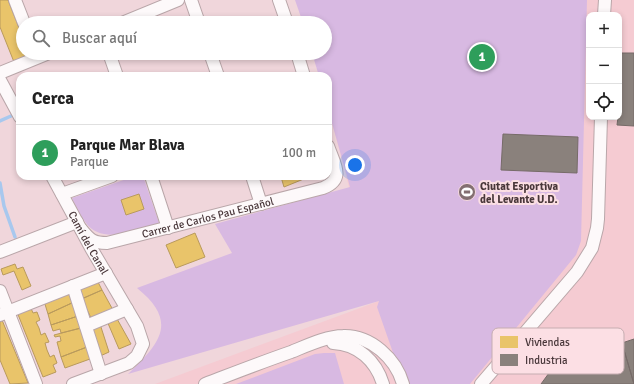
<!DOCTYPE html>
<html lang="es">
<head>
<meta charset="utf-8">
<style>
  :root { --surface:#fff; --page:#f2f2f2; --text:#222; --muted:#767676; --line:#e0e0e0; --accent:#0b8043 }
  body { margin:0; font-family:Signika,sans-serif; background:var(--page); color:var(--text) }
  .controls { position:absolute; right:12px; top:12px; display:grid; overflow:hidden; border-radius:8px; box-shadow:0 2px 6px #0003 }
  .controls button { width:36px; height:36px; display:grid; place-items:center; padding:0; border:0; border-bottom:1px solid var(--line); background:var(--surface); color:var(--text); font:20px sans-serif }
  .you { position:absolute; left:355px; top:165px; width:14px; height:14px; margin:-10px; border:3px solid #fff; border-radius:50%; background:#1a73e8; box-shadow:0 0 0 6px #1a73e833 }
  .badge { display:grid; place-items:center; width:26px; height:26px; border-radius:50%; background:var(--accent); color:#fff; font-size:13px; font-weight:700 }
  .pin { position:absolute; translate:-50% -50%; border:2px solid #fff; box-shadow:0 1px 4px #0006 }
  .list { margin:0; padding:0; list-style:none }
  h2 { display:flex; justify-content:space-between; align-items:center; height:52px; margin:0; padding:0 16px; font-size:17px }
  h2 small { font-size:13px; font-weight:400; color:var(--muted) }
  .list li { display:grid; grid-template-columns:26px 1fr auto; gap:12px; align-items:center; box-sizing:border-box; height:56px; padding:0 16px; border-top:1px solid var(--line) }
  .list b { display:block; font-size:15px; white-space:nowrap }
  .list p { margin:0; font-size:13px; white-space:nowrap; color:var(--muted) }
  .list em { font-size:13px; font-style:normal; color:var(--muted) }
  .icon { flex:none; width:22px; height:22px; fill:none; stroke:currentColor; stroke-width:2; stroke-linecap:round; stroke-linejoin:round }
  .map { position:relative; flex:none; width:634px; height:384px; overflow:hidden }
  .search { position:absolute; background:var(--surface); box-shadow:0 2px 6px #0003; left:16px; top:16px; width:316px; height:44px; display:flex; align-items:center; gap:10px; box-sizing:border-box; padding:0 14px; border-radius:22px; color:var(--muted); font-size:15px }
  .panel { position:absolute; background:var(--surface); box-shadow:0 2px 6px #0003; left:16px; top:72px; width:316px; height:108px; border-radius:12px }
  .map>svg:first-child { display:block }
  .built { fill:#f5cbd2; fill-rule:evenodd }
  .green { fill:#d8b9e2 }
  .homes { fill:#e9c46a; stroke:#b99a5c }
  .industry { fill:#8a817c; stroke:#766b68 }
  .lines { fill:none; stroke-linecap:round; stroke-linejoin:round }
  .stream { stroke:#a8c8ee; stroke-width:3.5 }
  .street-casing { stroke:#b9a6a9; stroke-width:14 }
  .street { stroke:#fdf9fa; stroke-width:12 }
  .labels { text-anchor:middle; stroke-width:4; stroke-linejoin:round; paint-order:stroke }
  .poi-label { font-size:11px; font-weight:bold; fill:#49373a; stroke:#fcdfe4; text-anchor:start }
  .street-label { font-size:11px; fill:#49373a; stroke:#fcdfe4 }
  .key { fill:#fcdfe4; stroke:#c6adb1; stroke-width:1 }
  .key-label { font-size:11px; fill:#49373a }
</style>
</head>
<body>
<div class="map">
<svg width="634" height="384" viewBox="0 0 634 384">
  <rect width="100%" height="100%" fill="#f0d6db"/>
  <path class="built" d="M582,0H634V384H155L379,301L331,119ZM589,15H619V117H589Z"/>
  <path class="green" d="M295,0H587L581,241L576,255L470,384H404L377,307L379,301L128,374C160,343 179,322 137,288L232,253L215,224L350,187L328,109V76H319L312,53H325V23H303Z
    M135,176H143L159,223C137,229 103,246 86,223C80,215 76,206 72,198Z
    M324,353H335L344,384H236L315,354Z"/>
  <path class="homes" d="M0,0H8L23,38V53H29L30,55L14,62L0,27Z
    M284,176H311L284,187L281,177Z
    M139,194L144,209L126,215L121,200Z
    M195,233L205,257L176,268L166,245Z
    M15,264L17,269L23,267L31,286L22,290L14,271L3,275L1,269Z
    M97,280L102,290L81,299L76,288Z
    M102,290L113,310L92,320L82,299Z
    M70,291L74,302L48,314L44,301Z
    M74,302L78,316L51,325L48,314Z
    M30,306L33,313L37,312L40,320L36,322L39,328L41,335L45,333L49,342L45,343L47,350L50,357L54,355L57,363L53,365L56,372L43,377L17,312Z
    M78,316L81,328L61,333L60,329L53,331L51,325Z
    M116,317L131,344L119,349L107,321Z
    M0,320H2L28,383L10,384L0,360Z
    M100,324L109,352L98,357L89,329Z
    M81,328L87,347L61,357L57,342L61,341L60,336L55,337L54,335Z
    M87,347L90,359L65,368L61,357Z"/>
  <path class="industry" d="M620,53H634V126L617,125L618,117H619Z
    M503,134L578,137L577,173L501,170Z
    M634,339V384L622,343Z
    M622,343L634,384H541L557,362Z"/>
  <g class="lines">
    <path class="stream" d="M0,121L11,116
      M0,183L4,206L15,237"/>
    <g class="street-casing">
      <g id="street">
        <path d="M15,0L24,23"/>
        <path d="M191,0L199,23"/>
        <path d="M279,0L287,23"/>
        <path d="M604,15L605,0"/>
        <path d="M122,23L178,0"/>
        <path d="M109,53L117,76"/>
        <path d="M210,53L218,76"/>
        <path d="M297,53L304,76"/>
        <path d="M0,73L49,53"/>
        <path d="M0,80L20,117"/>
        <path id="s1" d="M52,176L91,248L137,326L143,344L137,356L129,363L73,384"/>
        <path d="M151,176L168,228"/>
        <path d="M252,176L261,204"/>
        <path d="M62,194L112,176"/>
        <path id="s2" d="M81,229C90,240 93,243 107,243L323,188C346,179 334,164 328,146"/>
        <path d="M0,252L77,222"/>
        <path d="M73,286L101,374"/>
        <path d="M0,291L36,384"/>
        <path d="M0,315L106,273"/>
        <path d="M86,326L127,309"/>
        <path d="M333,343C358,344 376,361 383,384"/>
        <path d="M205,384C234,373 262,362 291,352C306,346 327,336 343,336C371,335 396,359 403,384"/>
        <path d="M481,384L577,272L592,248L597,228L598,219L601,117"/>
      </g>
    </g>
    <use href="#street" class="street"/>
  </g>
  <defs>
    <g id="stadium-disc" transform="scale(0.9)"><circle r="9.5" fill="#836f72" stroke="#fcdfe4"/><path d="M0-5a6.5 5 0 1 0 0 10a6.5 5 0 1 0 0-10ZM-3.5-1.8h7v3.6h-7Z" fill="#fff"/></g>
  </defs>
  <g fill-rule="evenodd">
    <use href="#stadium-disc" x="467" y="192"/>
  </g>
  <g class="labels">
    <g class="poi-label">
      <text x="480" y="190">Ciutat Esportiva<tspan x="480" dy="13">del Levante U.D.</tspan></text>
    </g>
    <g class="street-label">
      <text dy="4" stroke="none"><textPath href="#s2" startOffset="135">Carrer de Carlos Pau Español</textPath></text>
      <text dy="4" stroke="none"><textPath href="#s1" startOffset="76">Camí del Canal</textPath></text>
    </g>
  </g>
  <rect x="492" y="328" width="132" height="46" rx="6" class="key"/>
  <rect x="500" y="336" width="18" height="12" fill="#e9c46a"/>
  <rect x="500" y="354" width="18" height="12" fill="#8a817c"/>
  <g class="key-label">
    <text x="525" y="346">Viviendas</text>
    <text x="525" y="364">Industria</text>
  </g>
</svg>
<div class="controls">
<button>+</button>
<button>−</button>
<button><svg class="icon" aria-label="locate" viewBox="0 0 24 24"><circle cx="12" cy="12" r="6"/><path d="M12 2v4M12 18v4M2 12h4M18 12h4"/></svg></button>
</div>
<div class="you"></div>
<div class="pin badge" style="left:482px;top:57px;background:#2e9e5b">1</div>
<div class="search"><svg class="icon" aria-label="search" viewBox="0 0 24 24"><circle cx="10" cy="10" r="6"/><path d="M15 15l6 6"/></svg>Buscar aquí</div>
<section class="panel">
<h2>Cerca<small></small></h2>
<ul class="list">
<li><span class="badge" style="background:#2e9e5b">1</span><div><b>Parque Mar Blava</b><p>Parque</p></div><em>100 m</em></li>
</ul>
</section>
</div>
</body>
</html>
